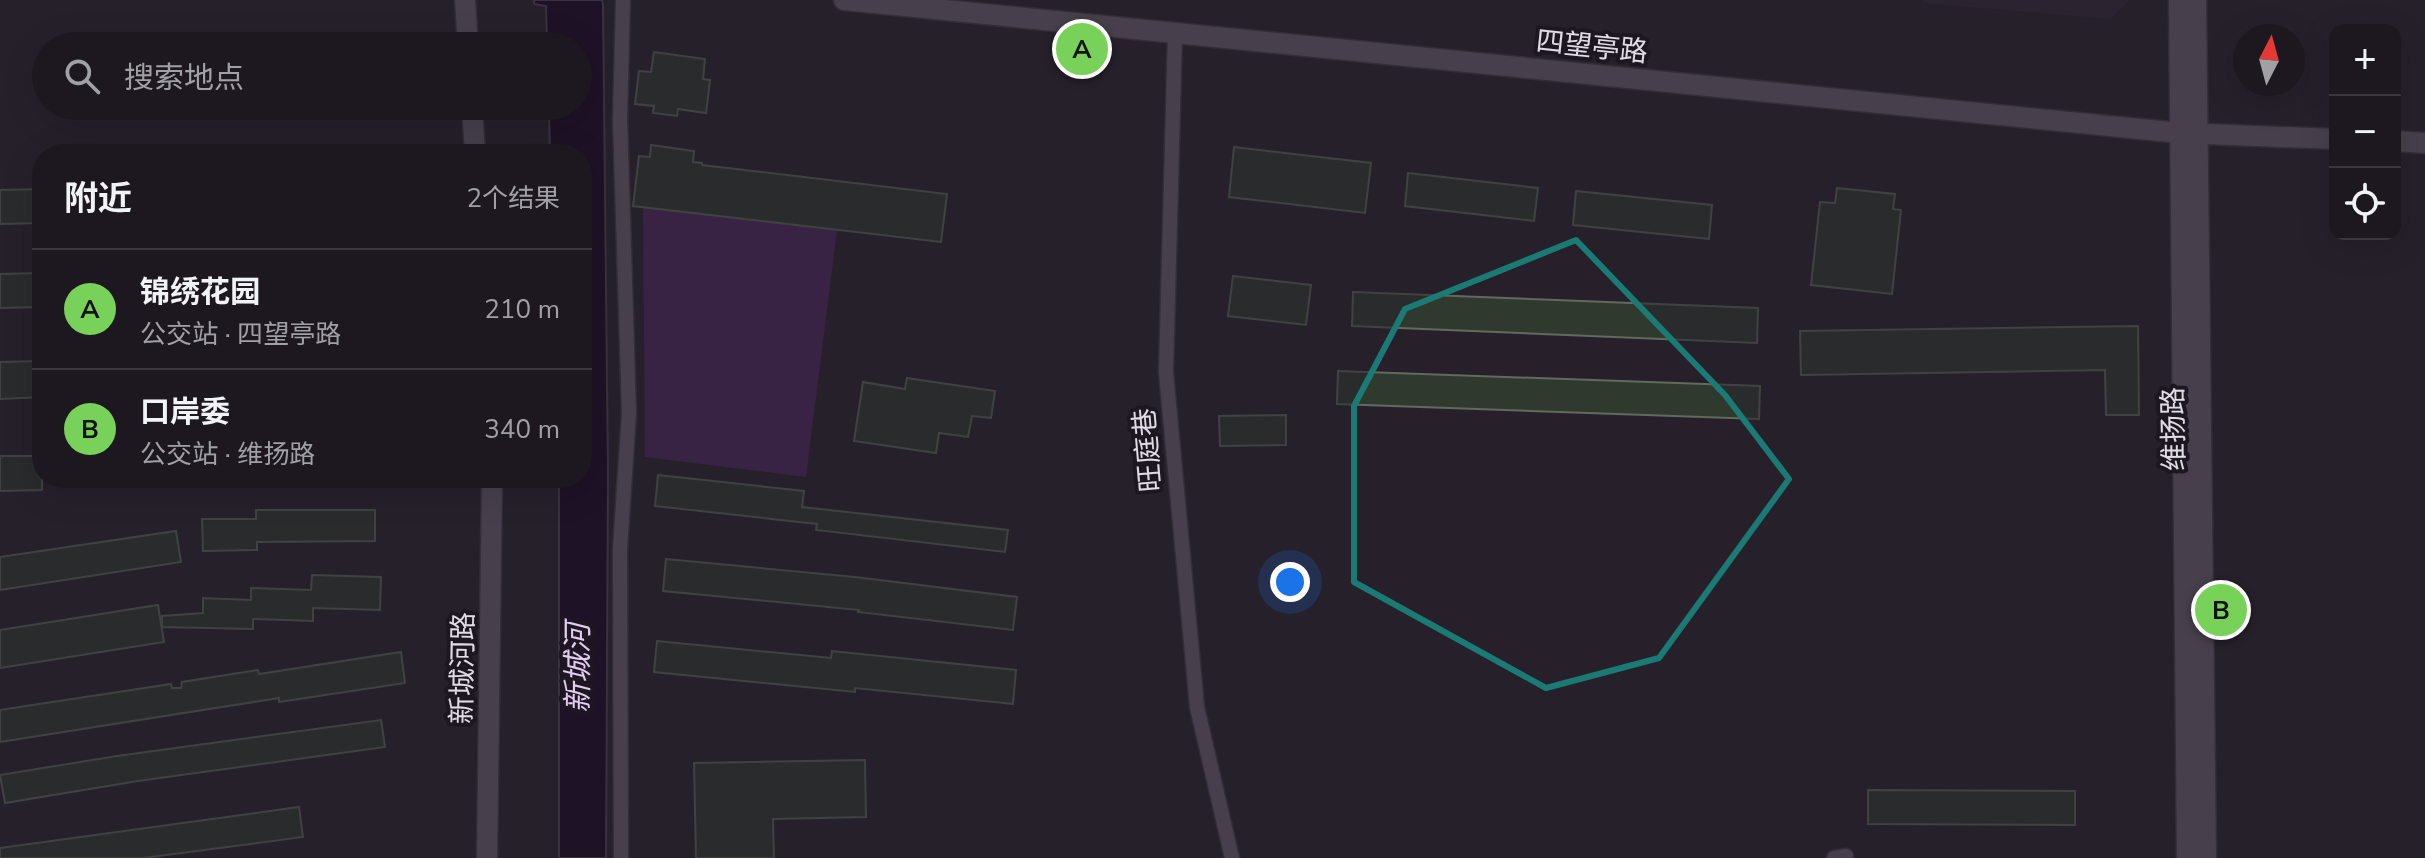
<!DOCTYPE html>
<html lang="zh">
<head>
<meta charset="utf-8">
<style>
  :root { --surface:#1d1820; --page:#2a252d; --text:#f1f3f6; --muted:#a0a0a5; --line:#3b373e; --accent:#78d158 }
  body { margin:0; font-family:"Nunito Sans","Noto Sans SC",sans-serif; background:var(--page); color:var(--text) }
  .controls { position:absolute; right:24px; top:24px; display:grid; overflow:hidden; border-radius:16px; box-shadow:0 8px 32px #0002 }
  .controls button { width:72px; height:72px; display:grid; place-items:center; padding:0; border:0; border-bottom:2px solid var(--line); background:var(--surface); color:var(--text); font:40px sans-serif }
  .compass { position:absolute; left:2233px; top:24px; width:72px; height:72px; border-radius:50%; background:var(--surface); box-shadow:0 8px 32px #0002; rotate:6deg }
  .you { position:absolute; left:1290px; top:582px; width:28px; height:28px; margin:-20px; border:6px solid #fff; border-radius:50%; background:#1a73e8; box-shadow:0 0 0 12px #1a73e833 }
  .badge { display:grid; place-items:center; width:52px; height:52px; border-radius:50%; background:var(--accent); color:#111; font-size:26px; font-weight:700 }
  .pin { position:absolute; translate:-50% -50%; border:4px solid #fff; box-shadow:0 2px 8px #0006 }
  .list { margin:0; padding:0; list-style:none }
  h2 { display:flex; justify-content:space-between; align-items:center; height:104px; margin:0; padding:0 32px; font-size:34px }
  h2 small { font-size:26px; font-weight:400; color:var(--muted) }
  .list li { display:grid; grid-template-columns:52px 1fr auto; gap:24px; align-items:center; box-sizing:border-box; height:120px; padding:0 32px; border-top:2px solid var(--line) }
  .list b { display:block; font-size:30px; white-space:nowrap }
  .list p { margin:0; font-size:26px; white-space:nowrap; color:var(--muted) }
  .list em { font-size:26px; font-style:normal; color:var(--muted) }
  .icon { flex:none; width:44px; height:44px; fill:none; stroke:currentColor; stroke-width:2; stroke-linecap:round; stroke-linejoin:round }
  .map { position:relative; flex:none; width:2425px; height:858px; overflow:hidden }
  .search { position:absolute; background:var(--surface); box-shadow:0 8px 32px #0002; left:32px; top:32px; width:560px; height:88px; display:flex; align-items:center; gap:20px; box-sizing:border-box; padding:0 28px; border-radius:44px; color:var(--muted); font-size:30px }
  .panel { position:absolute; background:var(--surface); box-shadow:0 8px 32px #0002; left:32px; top:144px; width:560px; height:344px; border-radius:32px }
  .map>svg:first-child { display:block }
  .built { fill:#312737 }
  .green { fill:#4e2663 }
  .water { fill:#14011f; stroke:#51435a; stroke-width:2 }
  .building { fill:#30392e; stroke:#606a5d; stroke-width:2 }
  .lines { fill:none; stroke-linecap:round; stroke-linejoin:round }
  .street-casing { stroke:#423c45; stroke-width:17 }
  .secondary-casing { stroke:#423c45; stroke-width:23 }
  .street { stroke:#6f6774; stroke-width:14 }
  .secondary { stroke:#6f6774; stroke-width:20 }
  .marked { fill:none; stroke:#197b74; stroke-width:6; stroke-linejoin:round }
  .labels { text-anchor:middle; stroke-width:8; stroke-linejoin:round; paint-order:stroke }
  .street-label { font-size:28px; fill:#e0dce3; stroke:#1d1721 }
  .water-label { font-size:30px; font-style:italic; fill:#e3cbf2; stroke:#1d1721 }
</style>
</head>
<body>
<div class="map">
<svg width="2425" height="858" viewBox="0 0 2425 858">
  <rect width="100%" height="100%" fill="#27202b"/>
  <path class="built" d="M1923,0H2130L2110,19L1923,3Z"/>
  <path class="green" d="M643,207L837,230L806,477L645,457Z"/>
  <path class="water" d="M534,0H602L603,4L608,473L606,858H559V478H582V154H550L549,106H578V46H547L546,6L534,4Z"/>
  <path class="building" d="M654,52L705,59L703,79L710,80L706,113L678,109L677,116L653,113L654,106L635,104L639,71L651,72Z
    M651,145L694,151L693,162L702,163V165L947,194L941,242L633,206L639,156L650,157Z
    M1234,147L1371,163L1365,213L1229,197Z
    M1408,173L1538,188L1534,221L1405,206Z
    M1837,188L1895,194L1893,209L1901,210L1892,294L1811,285L1820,202L1835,203Z
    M42,189V223L0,224V190Z
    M1576,191L1712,205L1709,239L1573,225Z
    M42,273V307L0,308V274Z
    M1233,276L1311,285L1306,325L1228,316Z
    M1353,292L1758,308L1757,343L1352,326Z
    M2138,326L2139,415H2106L2105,370L1801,375L1800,331Z
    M42,361V397L0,399V362Z
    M1338,371L1760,386L1759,419L1337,404Z
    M907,378L995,391L991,418L972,416L968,437L939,433L936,453L854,441L863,382L905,389Z
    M1286,415V445L1220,446L1219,416Z
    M0,456H42V490L0,491Z
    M658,475L804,491L802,507L1008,530L1005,552L816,530L817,524L655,506Z
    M256,510H375V541L257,542V550L203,551L202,519H256Z
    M176,531L181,562L0,590V557Z
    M666,559L855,577L1017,597L1013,630L858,612L859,610L663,591Z
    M312,575L381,577L380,610L313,608V621L253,619V629L162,627V616L203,613V598L251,600V588L311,590Z
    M158,605L164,642L0,668V630Z
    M657,641L831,658L832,651L1016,670L1013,704L855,688V692L654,672Z
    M401,652L405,683L279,702V698L0,742V710L171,684L172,688H181L182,682L258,670L259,674Z
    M381,720L385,747L138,781L5,803L0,775L117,756Z
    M865,760L866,817L773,819L774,858H696L694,763Z
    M1868,790L2075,791V825L1868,824Z
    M299,807L303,837L143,858H0V848Z"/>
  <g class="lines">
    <g class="street-casing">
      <path id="street" d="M1175,33L1166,372L1197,707L1232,858
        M621,858L620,549L629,413L620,119L623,0
        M1834,858L1846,856"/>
    </g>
    <g class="secondary-casing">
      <path id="secondary" d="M465,0L468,46
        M844,0L2180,133L2335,139
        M2179,0L2187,858
        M2196,0L2206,858
        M472,106L475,154
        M2395,141L2425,143
        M487,858L492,478"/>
    </g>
    <use href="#street" class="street"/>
    <use href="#secondary" class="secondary"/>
  </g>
  <path d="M0 0H2425V858H0ZM1576,240L1725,395L1789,479L1659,658L1546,688L1354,582V406L1405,309Z" fill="#27202b" fill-opacity=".55" fill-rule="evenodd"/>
  <path class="marked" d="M1576,240L1725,395L1789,479L1659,658L1546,688L1354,582V406L1405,309Z"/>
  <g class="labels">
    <g class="street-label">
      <text transform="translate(1592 46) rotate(6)" y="10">四望亭路</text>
      <text transform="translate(2173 429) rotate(-91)" y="10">维扬路</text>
      <text transform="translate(1147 450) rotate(-95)" y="10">旺庭巷</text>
      <text transform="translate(462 668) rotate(-89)" y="10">新城河路</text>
    </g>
    <g class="water-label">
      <text transform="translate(578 668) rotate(-90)" y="10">新城河</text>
    </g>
  </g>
</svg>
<div class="controls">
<button>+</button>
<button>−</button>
<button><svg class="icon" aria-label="locate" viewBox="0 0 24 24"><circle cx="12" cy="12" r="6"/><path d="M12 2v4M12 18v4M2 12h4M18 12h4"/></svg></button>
</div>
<svg class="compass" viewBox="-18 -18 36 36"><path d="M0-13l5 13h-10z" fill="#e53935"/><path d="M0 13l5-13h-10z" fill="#a0a0a5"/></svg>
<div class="you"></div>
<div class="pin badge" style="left:1082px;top:49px">A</div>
<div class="pin badge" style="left:2221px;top:610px">B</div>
<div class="search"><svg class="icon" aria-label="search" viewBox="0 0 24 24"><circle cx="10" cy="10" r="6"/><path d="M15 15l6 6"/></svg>搜索地点</div>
<section class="panel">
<h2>附近<small>2个结果</small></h2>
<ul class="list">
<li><span class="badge">A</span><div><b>锦绣花园</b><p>公交站 · 四望亭路</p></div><em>210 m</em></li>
<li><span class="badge">B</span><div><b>口岸委</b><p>公交站 · 维扬路</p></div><em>340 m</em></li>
</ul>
</section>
</div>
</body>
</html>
